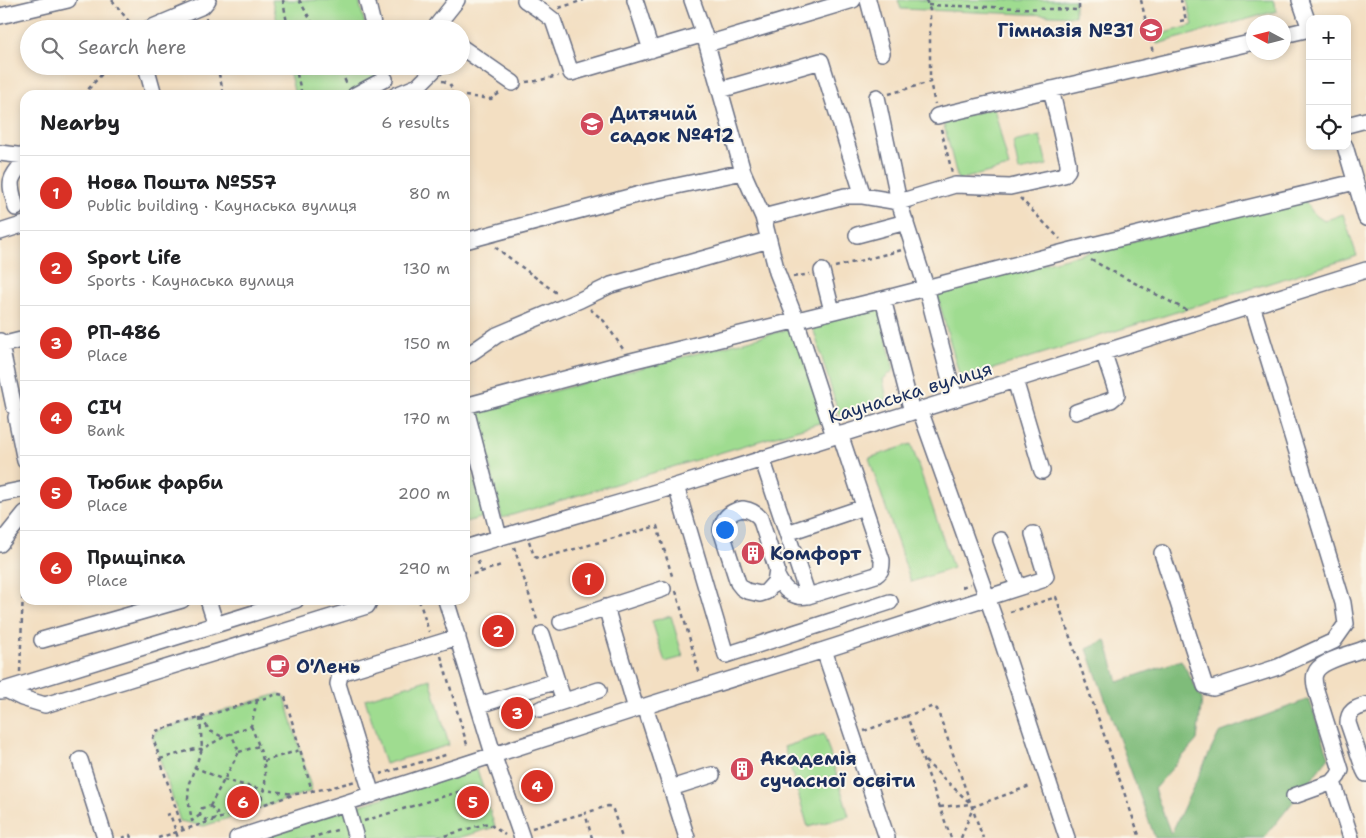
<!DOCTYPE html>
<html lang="en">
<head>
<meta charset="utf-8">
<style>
  :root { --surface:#fff; --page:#f2f2f2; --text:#202124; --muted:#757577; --line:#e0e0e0; --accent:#d93025 }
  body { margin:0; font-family:"Shantell Sans",sans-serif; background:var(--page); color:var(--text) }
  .controls { position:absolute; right:15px; top:15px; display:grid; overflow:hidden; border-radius:10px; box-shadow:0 2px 8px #0003 }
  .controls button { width:45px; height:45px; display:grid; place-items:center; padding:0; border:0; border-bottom:1px solid var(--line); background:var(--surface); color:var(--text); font:25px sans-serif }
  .compass { position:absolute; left:1246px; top:15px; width:45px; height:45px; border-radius:50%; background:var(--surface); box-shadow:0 2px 8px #0003; rotate:277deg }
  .you { position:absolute; left:724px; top:529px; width:18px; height:18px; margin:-12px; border:4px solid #fff; border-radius:50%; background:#1a73e8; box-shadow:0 0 0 8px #1a73e833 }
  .badge { display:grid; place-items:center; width:32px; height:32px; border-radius:50%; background:var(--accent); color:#fff; font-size:16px; font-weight:700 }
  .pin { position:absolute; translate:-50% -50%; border:2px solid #fff; box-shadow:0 1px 5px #0006 }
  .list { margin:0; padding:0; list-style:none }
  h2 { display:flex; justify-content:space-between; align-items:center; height:65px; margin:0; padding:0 20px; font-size:21px }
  h2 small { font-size:16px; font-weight:400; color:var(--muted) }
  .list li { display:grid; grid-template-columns:32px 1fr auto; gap:15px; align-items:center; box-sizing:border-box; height:75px; padding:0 20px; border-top:1px solid var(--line) }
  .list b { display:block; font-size:19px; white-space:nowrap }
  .list p { margin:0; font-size:16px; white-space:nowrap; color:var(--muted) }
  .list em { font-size:16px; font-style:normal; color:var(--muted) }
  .icon { flex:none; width:28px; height:28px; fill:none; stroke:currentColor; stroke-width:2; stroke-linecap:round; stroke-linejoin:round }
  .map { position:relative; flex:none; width:1366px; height:838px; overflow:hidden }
  .search { position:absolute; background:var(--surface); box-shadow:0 2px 8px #0003; left:20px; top:20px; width:450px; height:55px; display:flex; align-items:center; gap:12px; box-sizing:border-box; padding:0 18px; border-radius:28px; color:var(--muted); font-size:19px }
  .panel { position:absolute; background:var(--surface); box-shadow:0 2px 8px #0003; left:20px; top:90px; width:450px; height:515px; border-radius:15px }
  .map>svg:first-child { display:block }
  .green { fill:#9fdc90; stroke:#5d8677 }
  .forest { fill:#7fbc7a; stroke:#4d766c }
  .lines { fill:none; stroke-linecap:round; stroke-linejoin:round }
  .minor-casing { stroke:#676d81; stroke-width:18 }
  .path { stroke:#676d81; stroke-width:2.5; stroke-dasharray:4 4; stroke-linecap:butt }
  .minor { stroke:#fff; stroke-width:15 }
  .labels { text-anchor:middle; stroke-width:4; stroke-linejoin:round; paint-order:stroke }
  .poi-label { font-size:19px; font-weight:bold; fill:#1b2f5e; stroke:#fbf7ec; text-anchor:start }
  .street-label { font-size:19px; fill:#1b2f5e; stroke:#fbf7ec }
</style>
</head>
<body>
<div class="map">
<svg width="1366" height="838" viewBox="0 0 1366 838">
  <rect width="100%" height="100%" fill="#fbf7ec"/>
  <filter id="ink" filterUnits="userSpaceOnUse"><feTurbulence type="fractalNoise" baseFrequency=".02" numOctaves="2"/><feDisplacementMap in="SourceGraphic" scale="10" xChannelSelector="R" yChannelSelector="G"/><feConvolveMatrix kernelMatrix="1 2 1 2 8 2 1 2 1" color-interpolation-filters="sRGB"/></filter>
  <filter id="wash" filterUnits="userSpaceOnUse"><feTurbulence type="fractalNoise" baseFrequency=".0096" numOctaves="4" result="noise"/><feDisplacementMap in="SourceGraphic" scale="20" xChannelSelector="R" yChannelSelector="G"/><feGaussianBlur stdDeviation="1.12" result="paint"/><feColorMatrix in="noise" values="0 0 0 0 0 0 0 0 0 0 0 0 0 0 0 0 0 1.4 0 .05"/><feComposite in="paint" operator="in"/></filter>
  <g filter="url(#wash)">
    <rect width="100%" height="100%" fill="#f3dfc2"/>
    <path class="green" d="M272,0H359L366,29H279Z
      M898,0H1075V16L901,9Z
      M1187,0H1273L1277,11L1157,44L1155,36L1193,25Z
      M288,66H375L382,95H295Z
      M994,108L1009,167L958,180L943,121Z
      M1040,136L1047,165L1019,171L1013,142Z
      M1303,198L1314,214L1324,221L1343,214L1357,256L967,377L959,374L936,291Z
      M878,303L894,370L883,379L887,401L839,415L811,321Z
      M797,327L826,421L502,518L477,411Z
      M465,443L484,517L465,522Z
      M911,444L953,568L911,582L869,458Z
      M671,616L683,657L665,662L652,621Z
      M430,679L449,745L385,764L365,699Z
      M278,694L283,695L285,697L312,791L204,826L180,821L153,738L156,731Z
      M824,734L849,816L808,827L784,747Z
      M477,769L495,827L458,838H254Z"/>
    <path class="forest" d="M1106,640L1118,682L1181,660L1202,699L1197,740L1154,789L1171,834L1219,733L1309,699L1329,757L1264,838H1155L1087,649Z"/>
  </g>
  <g filter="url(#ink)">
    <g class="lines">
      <g class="minor-casing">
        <path id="minor" d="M367,0L374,29
          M525,0L544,13L553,20L571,73L704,34
          M635,0L651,50
          M692,0L704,34L743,172L763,217L777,272L796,320L834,436
          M868,0L882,53
          M1300,0L1310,29
          M0,16L68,0
          M148,29L203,6L208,0
          M442,29L437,25L457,0
          M1284,35L1310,29
          M707,44L853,0
          M461,47L513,83
          M146,66L154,95
          M720,90L821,61L863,196
          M355,95L385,79
          M396,95L418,86L438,66
          M877,97L899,202L926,287L955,399
          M937,116L1254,42
          M1347,125L1366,120
          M1345,146L1366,218
          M0,153L25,156
          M16,208C10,183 6,181 25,161
          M763,217L845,196H863L899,202L955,185L1010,187L1064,175L1068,170V163L1051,89
          M0,232L25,224
          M857,235L906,222
          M465,241L648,192L743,172
          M822,271L832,311
          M883,299L912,412
          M0,341L14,407
          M1,345L25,339
          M465,357L497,335L580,300L611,285L769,240
          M1015,380L1042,471
          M465,405L499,537
          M465,406L631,361L883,299L1072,250L1355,182
          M920,410L994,617L1067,838
          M1076,412L1111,400L1117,395L1116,390L1103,351
          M16,417L25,461
          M762,458L808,596C793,599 783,589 777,576
          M676,486L726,655L890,602
          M0,494L25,489
          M743,509C750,510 755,512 760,518L777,570L775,582L766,592L760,594L747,591L742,588L738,583L721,530C723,518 730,511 743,509Z
          M787,533L864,507
          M1001,540L1018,587
          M0,544L25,513
          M465,548C536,526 608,507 679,485C908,414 1137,341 1366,270
          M1162,553L1205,686L1213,688L1278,667L1334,641L1346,624L1343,603L1252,305
          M808,596L876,575C882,571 882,567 882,560L840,434
          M208,600L216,625
          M446,600L495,760L522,838
          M606,607L636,709
          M561,622L663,589
          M542,634L557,681
          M42,640L182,600
          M6,690L22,698L45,705L367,606L370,600
          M1,691L296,600
          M479,705L557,681L564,701
          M1366,705C1355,708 1348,711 1348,723L1364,770L1366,774
          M645,706L687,838
          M540,709L599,690
          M80,760L105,838
          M1333,782L1351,838
          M671,788L712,775
          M372,795L338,684L340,675L344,672L458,637
          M1294,796L1333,782L1338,776L1341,770L1316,690C1315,685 1313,679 1315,674C1319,660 1353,654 1366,648
          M346,804L356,838
          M237,838L636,709L824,650
          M887,838L824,650L1042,580L1046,576L1045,573L1033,534"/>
      </g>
      <path class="path" d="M112,0L134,28
        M283,0L288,29
        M299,0L316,29
        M926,0L930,10V82
        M1141,0L1153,53
        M928,5L1079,10V0
        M559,8L584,0
        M206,18L209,29
        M1180,21L1186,20L1181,0
        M217,66L224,95
        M295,66L302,95
        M326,66L342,73L347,85
        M442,81C450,82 454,88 451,95
        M526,82L536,81L558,76
        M452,94L457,95
        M889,94L930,82L935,104
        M83,95L109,66
        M465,96L491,99L501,92
        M941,129L952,172
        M1020,198L1060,239
        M495,247L555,292L559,293
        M1091,260L1188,311
        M835,267L902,250
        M793,277L810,274
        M590,309L604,321L623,349
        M465,518L469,534
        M529,541L534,556L539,559L657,526L673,579
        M514,547L538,623
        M481,572L501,565
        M465,576L481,572L477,558
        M962,587L970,584
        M676,591L700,675
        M419,600L429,632
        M1010,612L1056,597L1140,838
        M441,656L468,748
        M20,672L25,535
        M201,718L210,731L223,737
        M251,726C261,750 274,782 257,806
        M864,731L907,716
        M239,752L259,746
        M160,759L195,749H202L231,733L251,726L257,701
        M264,761L300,750
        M925,761L970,803
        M194,767L224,780L264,790L294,794
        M380,774L449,754
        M210,806L239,752L231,733
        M210,806L217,812V816L215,819L206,820L200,815V811L202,808Z
        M940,807L971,804
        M972,807L1030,786
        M166,815L170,814L178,838
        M200,815L192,821L188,799L189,783L202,749L200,717
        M364,821L474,787
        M532,828L585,813
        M183,830L153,738L156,731L278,694L283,695L285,697L312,791
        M122,838L130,835L131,838
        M158,838L296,794L329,788L356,781
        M310,838L340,829
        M437,838L488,823L505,835
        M592,838L585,813L608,806L611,807L613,810L622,838
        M951,838L907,716L931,707L937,709L983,838
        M961,838L972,810"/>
      <use href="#minor" class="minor"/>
    </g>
  </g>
  <defs>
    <g id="school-disc" transform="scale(1.25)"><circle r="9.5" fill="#d1495b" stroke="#fbf7ec"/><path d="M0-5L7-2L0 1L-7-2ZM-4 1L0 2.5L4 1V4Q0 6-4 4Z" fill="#fff"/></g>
    <g id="building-disc" transform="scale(1.25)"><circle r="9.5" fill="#d1495b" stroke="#fbf7ec"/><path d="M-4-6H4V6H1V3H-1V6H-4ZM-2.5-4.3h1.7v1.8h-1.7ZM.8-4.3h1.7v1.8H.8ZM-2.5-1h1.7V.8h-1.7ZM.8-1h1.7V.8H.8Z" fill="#fff"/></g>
    <g id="cafe-disc" transform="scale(1.25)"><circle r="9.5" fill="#d1495b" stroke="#fbf7ec"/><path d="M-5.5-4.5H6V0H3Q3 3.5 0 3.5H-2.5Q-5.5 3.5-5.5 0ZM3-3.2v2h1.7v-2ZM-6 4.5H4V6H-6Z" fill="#fff"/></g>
  </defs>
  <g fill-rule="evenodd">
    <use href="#school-disc" x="1151" y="30"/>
    <use href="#school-disc" x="592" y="124"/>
    <use href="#building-disc" x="753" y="553"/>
    <use href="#cafe-disc" x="278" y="666"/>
    <use href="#building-disc" x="742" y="769"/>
  </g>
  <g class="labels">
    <g class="poi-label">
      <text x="1134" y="37" text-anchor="end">Гімназія №31</text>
      <text x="610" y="120">Дитячий<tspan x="610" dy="22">садок №412</tspan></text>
      <text x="770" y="560">Комфорт</text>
      <text x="296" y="673">О'Лень</text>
      <text x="760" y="765">Академія<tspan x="760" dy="22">сучасної освіти</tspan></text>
    </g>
    <g class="street-label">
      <text transform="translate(910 392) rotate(-17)" y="7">Каунаська вулиця</text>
    </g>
  </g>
</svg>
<div class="controls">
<button>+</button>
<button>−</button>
<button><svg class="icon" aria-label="locate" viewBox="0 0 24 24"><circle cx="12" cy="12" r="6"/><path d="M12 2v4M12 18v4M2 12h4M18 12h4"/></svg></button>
</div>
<svg class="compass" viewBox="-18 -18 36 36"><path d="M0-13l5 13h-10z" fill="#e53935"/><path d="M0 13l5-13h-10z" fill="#757577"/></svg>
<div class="you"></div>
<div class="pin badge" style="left:588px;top:579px">1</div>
<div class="pin badge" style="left:498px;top:631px">2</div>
<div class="pin badge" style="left:517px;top:713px">3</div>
<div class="pin badge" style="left:537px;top:786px">4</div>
<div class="pin badge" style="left:473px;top:802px">5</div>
<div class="pin badge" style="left:243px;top:802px">6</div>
<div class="search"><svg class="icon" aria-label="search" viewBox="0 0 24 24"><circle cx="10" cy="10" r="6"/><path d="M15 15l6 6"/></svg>Search here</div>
<section class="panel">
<h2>Nearby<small>6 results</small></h2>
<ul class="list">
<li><span class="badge">1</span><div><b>Нова Пошта №557</b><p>Public building · Каунаська вулиця</p></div><em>80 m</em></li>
<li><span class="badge">2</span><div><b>Sport Life</b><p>Sports · Каунаська вулиця</p></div><em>130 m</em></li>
<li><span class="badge">3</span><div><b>РП-486</b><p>Place</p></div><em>150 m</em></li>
<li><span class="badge">4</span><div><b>СІЧ</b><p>Bank</p></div><em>170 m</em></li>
<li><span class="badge">5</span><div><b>Тюбик фарби</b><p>Place</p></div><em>200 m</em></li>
<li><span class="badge">6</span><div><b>Прищіпка</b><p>Place</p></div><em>290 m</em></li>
</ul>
</section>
</div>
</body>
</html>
